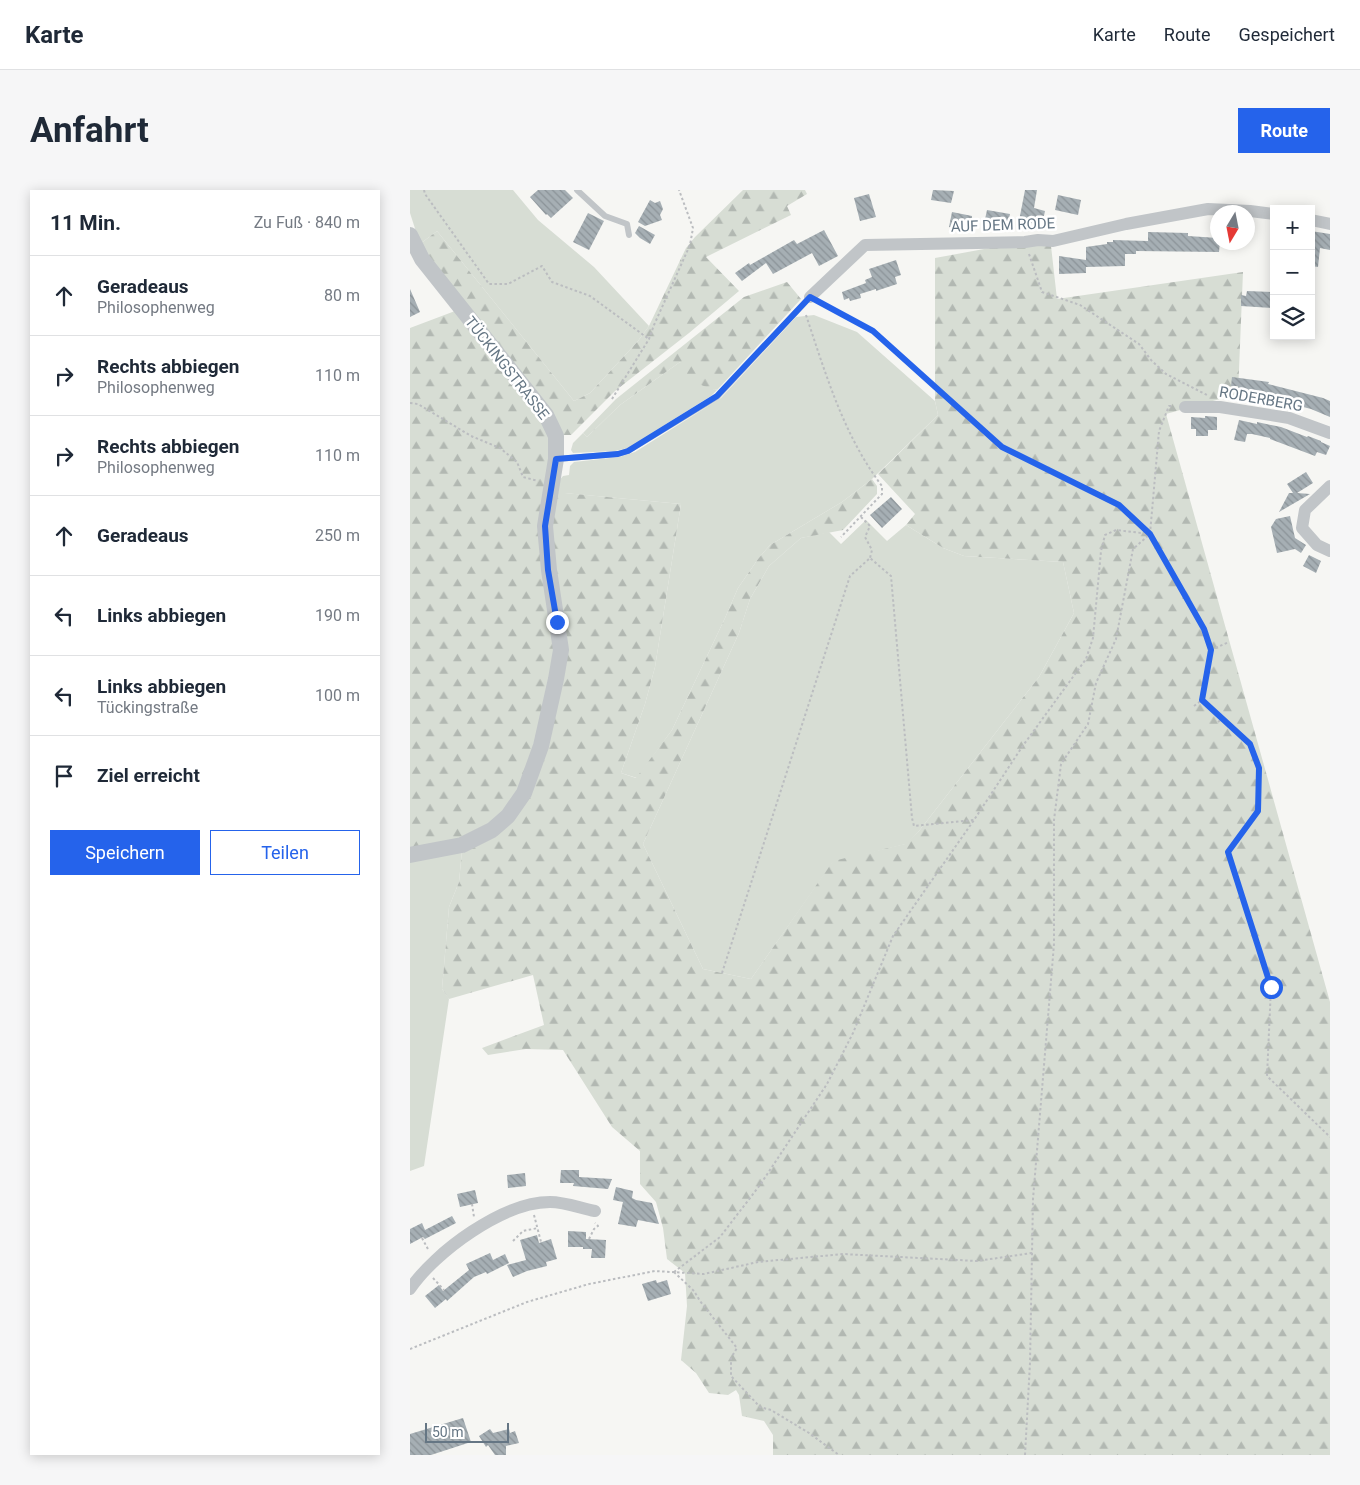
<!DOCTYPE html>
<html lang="de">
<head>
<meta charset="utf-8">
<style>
  :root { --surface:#fff; --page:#f6f6f7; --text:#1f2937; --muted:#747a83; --line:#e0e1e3; --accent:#2563eb }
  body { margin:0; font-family:Roboto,sans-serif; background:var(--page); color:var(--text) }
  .controls { position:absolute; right:15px; top:15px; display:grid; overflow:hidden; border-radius:0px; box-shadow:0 2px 12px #0003 }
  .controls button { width:45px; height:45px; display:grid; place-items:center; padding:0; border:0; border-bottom:1px solid var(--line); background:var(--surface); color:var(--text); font:25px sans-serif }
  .compass { position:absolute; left:800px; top:15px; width:45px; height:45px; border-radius:50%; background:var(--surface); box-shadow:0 2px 12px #0003; rotate:190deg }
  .scale { position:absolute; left:15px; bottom:12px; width:84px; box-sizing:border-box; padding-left:5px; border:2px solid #657684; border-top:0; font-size:14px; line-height:18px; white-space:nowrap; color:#657684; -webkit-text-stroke:4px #fff; paint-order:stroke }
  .stop { position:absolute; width:15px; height:15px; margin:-11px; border:4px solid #2563eb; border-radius:50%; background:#fff }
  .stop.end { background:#2563eb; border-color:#fff; box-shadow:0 1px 5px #0008 }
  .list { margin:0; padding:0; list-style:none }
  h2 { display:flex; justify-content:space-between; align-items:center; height:65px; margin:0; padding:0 20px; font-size:21px }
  h2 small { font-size:16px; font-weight:400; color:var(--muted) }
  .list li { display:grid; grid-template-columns:32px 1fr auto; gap:15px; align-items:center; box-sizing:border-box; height:80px; padding:0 20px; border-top:1px solid var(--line) }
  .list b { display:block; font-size:19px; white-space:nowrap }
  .list p { margin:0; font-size:16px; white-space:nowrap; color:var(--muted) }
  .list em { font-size:16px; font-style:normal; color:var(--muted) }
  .actions { display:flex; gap:10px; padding:15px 20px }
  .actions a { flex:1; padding:11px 0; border:1px solid var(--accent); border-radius:0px; text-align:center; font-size:18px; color:var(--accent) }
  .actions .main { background:var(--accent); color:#fff }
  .icon { flex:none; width:28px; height:28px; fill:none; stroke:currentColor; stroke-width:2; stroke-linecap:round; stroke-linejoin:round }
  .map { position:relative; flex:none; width:920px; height:1265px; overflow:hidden; border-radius:0px }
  header { display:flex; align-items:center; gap:30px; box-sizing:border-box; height:70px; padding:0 25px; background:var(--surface); border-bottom:1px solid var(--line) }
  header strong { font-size:24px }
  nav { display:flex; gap:28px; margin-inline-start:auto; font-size:18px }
  .intro { display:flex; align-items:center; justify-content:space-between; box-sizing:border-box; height:120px; padding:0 30px }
  h1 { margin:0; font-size:35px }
  .button { padding:12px 22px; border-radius:0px; background:var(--accent); color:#fff; font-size:18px; font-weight:700 }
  main { display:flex; gap:30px; padding:0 30px }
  aside { flex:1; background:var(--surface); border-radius:0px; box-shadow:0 2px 12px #0003 }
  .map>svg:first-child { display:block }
  .grass { fill:#d7ddd4 }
  .forest { fill:url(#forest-firs) }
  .building { fill:url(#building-back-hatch) }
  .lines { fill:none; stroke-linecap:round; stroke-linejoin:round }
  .path { stroke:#bbbdc0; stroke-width:2; stroke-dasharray:2.5 2.5; stroke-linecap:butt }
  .service { stroke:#c1c5c8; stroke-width:6 }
  .minor { stroke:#c1c5c8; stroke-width:12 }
  .tertiary { stroke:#c1c5c8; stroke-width:16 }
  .route { stroke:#2563eb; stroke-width:6 }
  .labels { text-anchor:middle; stroke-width:5; stroke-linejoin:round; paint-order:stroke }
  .street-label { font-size:15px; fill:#657684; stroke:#fff }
</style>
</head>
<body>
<header>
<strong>Karte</strong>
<nav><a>Karte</a><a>Route</a><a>Gespeichert</a></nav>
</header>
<div class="intro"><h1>Anfahrt</h1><a class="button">Route</a></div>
<main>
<aside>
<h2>11 Min.<small>Zu Fuß · 840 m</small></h2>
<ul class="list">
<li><svg class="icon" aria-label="ahead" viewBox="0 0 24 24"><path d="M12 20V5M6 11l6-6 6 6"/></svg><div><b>Geradeaus</b><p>Philosophenweg</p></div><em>80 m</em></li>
<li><svg class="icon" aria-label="right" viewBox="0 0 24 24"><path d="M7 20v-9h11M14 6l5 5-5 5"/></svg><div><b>Rechts abbiegen</b><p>Philosophenweg</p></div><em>110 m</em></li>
<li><svg class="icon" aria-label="right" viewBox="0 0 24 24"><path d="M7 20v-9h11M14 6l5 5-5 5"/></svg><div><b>Rechts abbiegen</b><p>Philosophenweg</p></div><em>110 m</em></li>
<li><svg class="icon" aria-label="ahead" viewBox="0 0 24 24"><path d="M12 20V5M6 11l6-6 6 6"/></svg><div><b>Geradeaus</b></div><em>250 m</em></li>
<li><svg class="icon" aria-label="left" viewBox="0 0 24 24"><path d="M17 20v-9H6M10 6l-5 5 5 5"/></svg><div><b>Links abbiegen</b></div><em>190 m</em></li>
<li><svg class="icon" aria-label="left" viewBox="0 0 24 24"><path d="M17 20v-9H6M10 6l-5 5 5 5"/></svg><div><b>Links abbiegen</b><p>Tückingstraße</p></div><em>100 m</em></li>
<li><svg class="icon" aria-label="arrive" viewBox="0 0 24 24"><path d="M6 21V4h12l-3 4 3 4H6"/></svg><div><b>Ziel erreicht</b></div></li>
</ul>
<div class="actions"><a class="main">Speichern</a><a>Teilen</a></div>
</aside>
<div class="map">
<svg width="920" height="1265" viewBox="0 0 920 1265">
  <defs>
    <pattern id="forest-firs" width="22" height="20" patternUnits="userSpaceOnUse" patternTransform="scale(1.25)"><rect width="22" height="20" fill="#d7ddd4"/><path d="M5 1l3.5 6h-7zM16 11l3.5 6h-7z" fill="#b2b8b2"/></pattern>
    <pattern id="building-back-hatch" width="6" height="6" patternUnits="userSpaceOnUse" patternTransform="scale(1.25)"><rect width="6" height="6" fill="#a6afb4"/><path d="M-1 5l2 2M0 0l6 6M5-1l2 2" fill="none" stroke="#8b9398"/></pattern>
  </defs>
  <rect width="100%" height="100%" fill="#f6f6f3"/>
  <path class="grass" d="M0,0H103L128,30L184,77L239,136L228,151L180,203L164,211L27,41L10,54L0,23Z
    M404,125L447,142L525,211L528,225L462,289L432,312L360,355L348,369L328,398L315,428L262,540L227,588L211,583L235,514L245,477L271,314L154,303L147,293L153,286L159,285L160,276L164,272L209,267L225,262L311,208L386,127Z
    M270,172L304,200L308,199L301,206L218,258L205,261L163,263L161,260L163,253L173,243L177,247L210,215Z
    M456,330L477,351L496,335L533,358L554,366L653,372L664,423L629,487L509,641L496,654L423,672L341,789L293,779L233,654L329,443L340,409L359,376L391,348L419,342L431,354Z
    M52,660L49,692L39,717L32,799L39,809L14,976L0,981V669Z"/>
  <path class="forest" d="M333,0H395L397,4L377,16L381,25L296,67L329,101L279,143L205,201L161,245H152L143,287L155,303L271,314L245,477L235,514L211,583L226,588L262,540L315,428L328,398L348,369L360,355L432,312L462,289L467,296V304L433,340L391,348L359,376L340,409L329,443L233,654L293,779L341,789L423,671L495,654L509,641L629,487L664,423L653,372L554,366L533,358L496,335L505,324L468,284L528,225L525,211V68L640,47L647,109L833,82L828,204L756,224L920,812V1265H363V1245L354,1231L332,1226L329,1205L326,1200L318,1205L299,1203L286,1183L271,1170L277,1116L275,1083L257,1069L253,1038L246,1012L230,994V961L202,937L153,860L116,859L78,865L72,858L134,835L123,785L39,809L32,799L39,717L49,692L52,660L0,665V138L45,121L10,54L27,41L164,211L180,203L228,151L239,136L276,58L285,47Z
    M377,92L391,109L308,199L304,200L281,191L270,172L210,215L177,247L173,243L206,209L334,107Z"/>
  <path class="building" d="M128,0H155L163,8L141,28L137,24L136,25L120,7Z
    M523,0L544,1L541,13L521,10Z
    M615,0H627L624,18L635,21L632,35L609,31Z
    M459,4L466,27L450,31L444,8Z
    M648,5L671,10L668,25L645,20Z
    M240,10L245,13L250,11L253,19L250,25L252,30L235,36L228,32Z
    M577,20L600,24L597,39L574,34Z
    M542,22L562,26V42L539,37Z
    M178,23L194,31L179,60L163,52Z
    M229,36L245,45L240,54L230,48L225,43Z
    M414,40L428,66L409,76L402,63L363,84L356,73L332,91L325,83L339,73L340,75L384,50L387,54Z
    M901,41L920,44V60L910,58L908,77L901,76Z
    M738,42L778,43V46L808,48V52H810L809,62L726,61V64H715V76L676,77V83L649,84V66L676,70V57L697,54V52H703V50L738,51Z
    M486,70L491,85L485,87L487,94L466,101V99L450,104L451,108L440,111L439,108L434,110L432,102L456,93L455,90L462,87L459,79Z
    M0,99L10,122L0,127Z
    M837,101L864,102V118L831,116V105L836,106Z
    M822,187L859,192L858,194L913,208L920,211V227L901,219L858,208L827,203L828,196H821Z
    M795,226L807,227V240H798V246H786V239H781V227L795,228Z
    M829,230L847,234V232L871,237L897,247L898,246L911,251V252L920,256L916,265L907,262L905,266L860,249V248L842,244H837L835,252L824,250Z
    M896,282L903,293L887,303L900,304L869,322L879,303H883L877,294Z
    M481,307L492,319L472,338L460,325Z
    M880,326L885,348L896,355L891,363L885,359L867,363L861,337L866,329Z
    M899,365L911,371L906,383L893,376Z
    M151,980H169V987L202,989L198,999L163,996L164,993H150Z
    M115,983L116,996L98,998L97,985Z
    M206,997L223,1001L222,1008L226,1010L242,1013L249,1034L228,1030L226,1037L208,1034L213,1012L203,1010Z
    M65,1000L68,1013L50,1017L47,1004Z
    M42,1026L46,1033L15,1049L13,1047L0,1054V1039L12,1033L15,1040Z
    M158,1041L176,1042V1049L196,1050L195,1068H181L182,1059H173V1057H158Z
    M127,1045L129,1053L141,1049L147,1069L136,1072L137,1076L117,1081L103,1087L97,1075L116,1070L110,1050Z
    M80,1063L83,1070L95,1064L99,1073L77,1084L76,1082L64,1087L37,1111L36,1109L25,1118L15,1106L29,1095L33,1101L59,1080L56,1074Z
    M246,1090L247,1093L257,1090L261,1104L238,1111L232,1094Z
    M53,1228L61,1252L21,1265H0V1244Z
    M80,1239L83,1243L99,1239L100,1243L105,1241L109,1253L96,1256V1265H85L78,1255L76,1257L69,1246Z"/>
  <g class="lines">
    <path class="path" d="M14,0L15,4L79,94H98L132,76L142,92L180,106L239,149
      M619,64L632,102L670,115L729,154L741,170L756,184L797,205
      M411,113L463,141L592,257L709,315L740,344L794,439L801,460L792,510L817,532L839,555L849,578L848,621L818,662L861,797L857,886L920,947
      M396,125C416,185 434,246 472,296V304L431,347
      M202,209L239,149L244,135L280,55L283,38L269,0
      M0,213L8,214L61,246L90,258L107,272L113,287L128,291
      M451,327L460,336L455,347L462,360L460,368
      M801,460L819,452
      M784,516L792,510
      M808,532L813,528
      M312,783L440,386L460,368L481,386L502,628L504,636L564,630
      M62,1014L64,1027
      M124,1025L131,1052
      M12,1048L19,1061
      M179,1049L184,1039L188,1036L185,1033
      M103,1051L113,1041L128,1038
      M264,1082L310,1047L350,995L417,894L443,843L483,746L564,630L612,557L676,469L683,448L691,361L695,345L706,340L740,344
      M264,1082L284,1101L290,1111L327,1158L321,1168V1186L350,1217L361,1220L399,1243L429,1265
      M23,1088L34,1100
      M0,1159L117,1112L179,1094L245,1081L294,1084L348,1072L433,1064L567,1071L622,1063
      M615,1265L620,1173L623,1009L644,754V630L651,574L678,534L686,493L706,449L723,359L740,344L749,241L759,216H763"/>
    <path class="service" d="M167,0L195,26L217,34L219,45
      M147,269L208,264L218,261L307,207L400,107"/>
    <path class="minor" d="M901,30L920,34
      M400,107L455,55L615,52L628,50L643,51L716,34L798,19L840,21L864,24
      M775,217H810L879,228L920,243
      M920,296L895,320L892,338L907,355L920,361
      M0,1099C25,1062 93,1012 140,1012C155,1012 170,1018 185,1021"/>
    <path class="tertiary" d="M0,45L12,69L136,225L146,246V269L135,336L139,380L151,460L146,489L131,556L114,603L98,626L82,640L52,655L0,665"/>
  </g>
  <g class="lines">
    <path class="route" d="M147,432L138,380L135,336L146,269L208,264L218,261L307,206L400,107L463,141L592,257L709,315L740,344L794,439L801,460L792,510L840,554L849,578L848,621L818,662L861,797"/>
  </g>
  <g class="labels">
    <g class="street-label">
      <text transform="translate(593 35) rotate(-2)" y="5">AUF DEM RODE</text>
      <text transform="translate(97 178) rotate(52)" y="5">TÜCKINGSTRASSE</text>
      <text transform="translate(851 209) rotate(10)" y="5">RODERBERG</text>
    </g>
  </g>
</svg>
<div class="controls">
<button>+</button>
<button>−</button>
<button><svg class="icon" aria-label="layers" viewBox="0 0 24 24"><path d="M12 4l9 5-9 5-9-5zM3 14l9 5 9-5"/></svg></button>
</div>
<svg class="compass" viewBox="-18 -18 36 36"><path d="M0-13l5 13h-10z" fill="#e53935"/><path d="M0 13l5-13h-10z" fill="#747a83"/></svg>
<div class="scale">50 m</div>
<div class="stop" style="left:861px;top:797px"></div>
<div class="stop end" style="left:147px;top:432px"></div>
</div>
</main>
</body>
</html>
